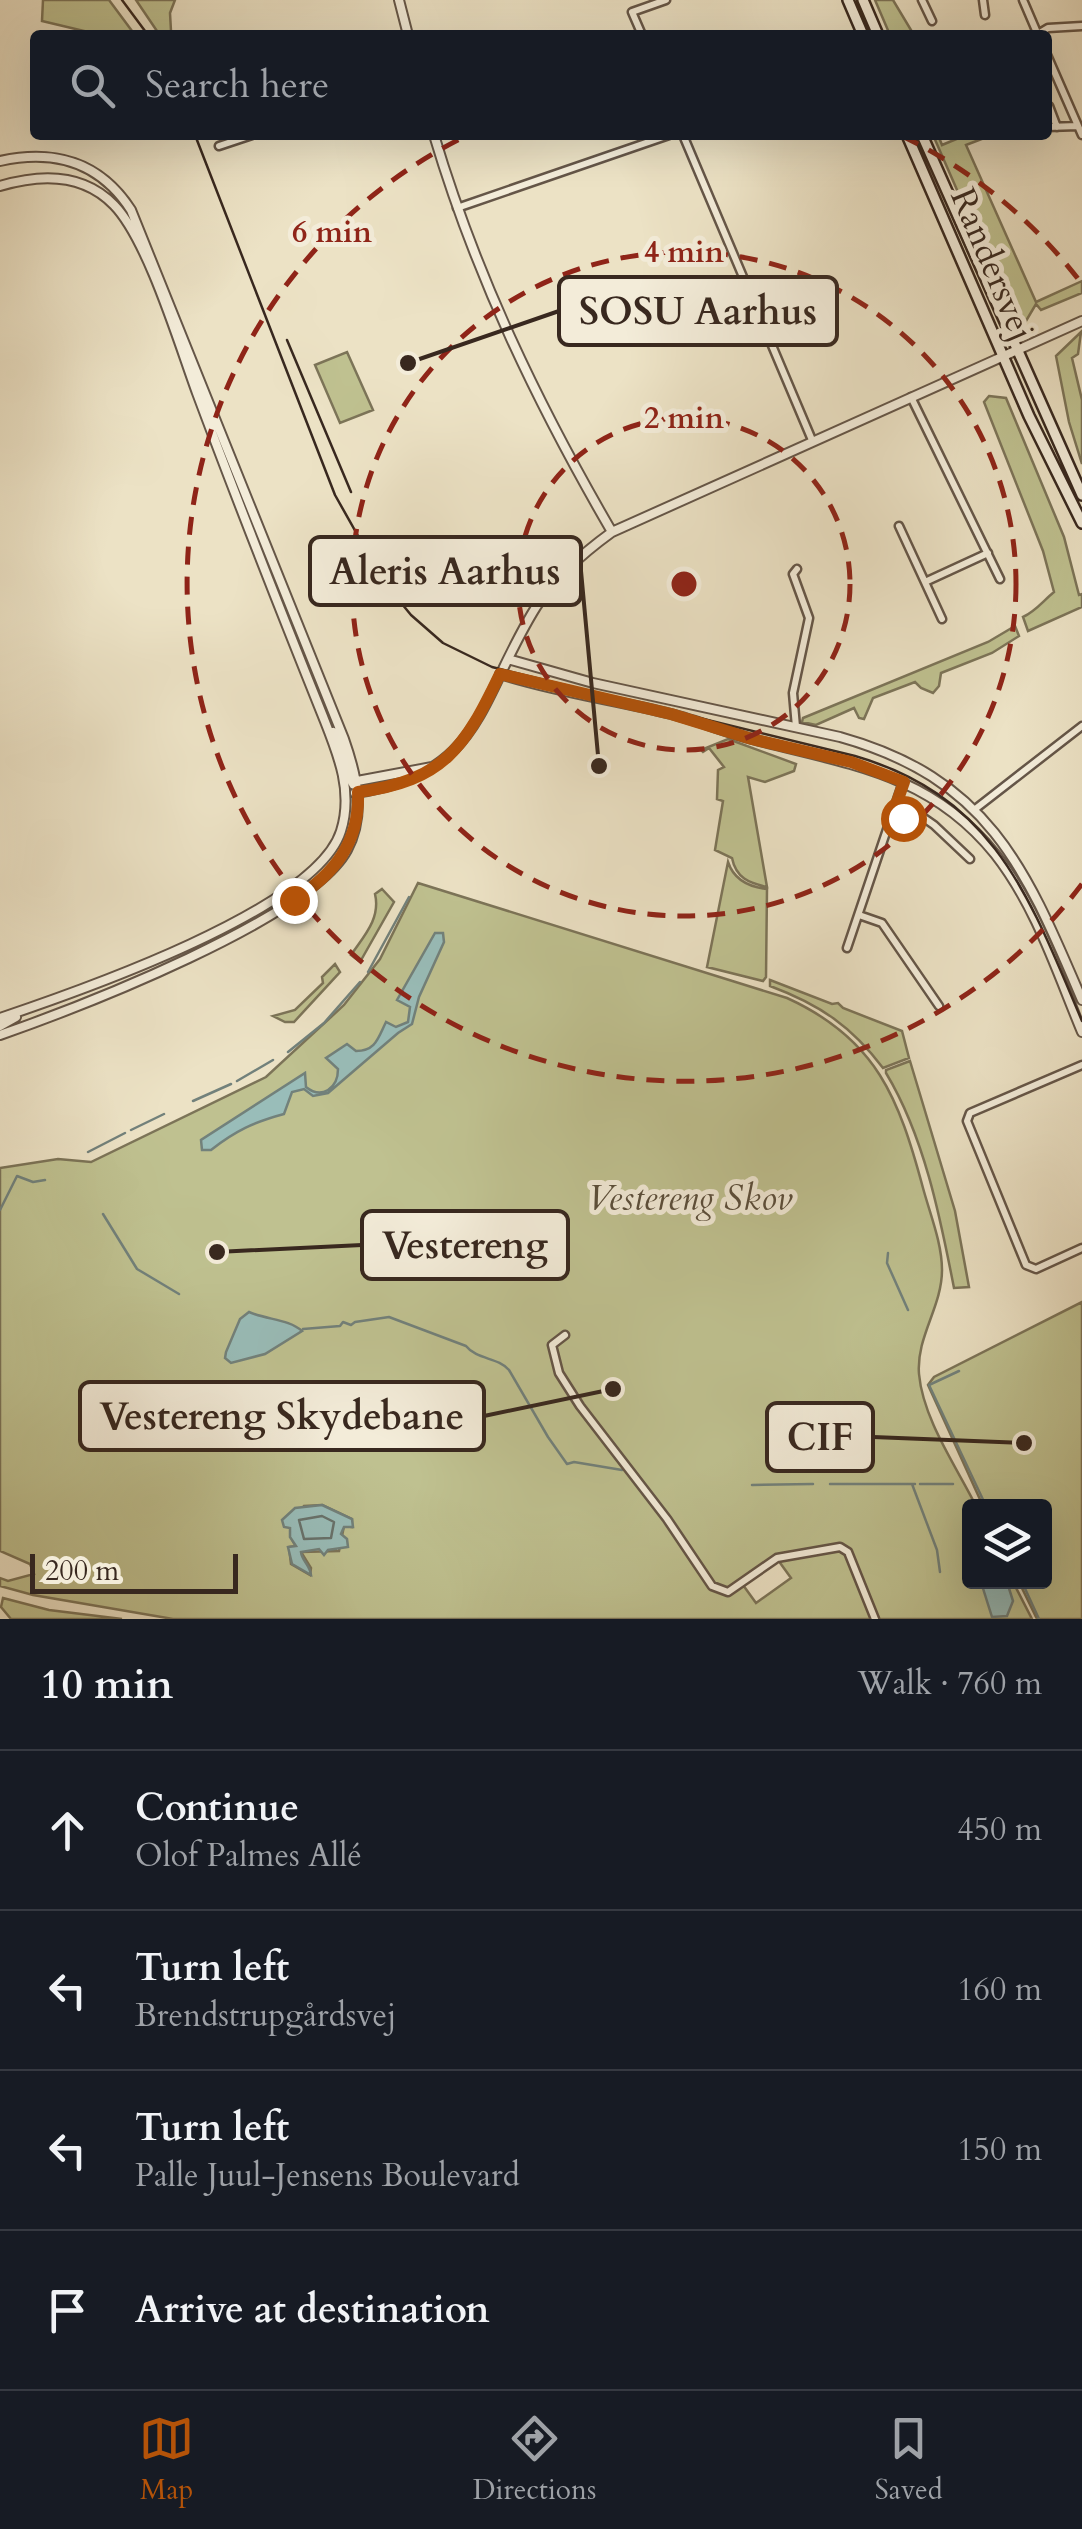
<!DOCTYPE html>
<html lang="en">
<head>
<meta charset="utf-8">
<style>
  :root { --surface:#171b24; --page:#242831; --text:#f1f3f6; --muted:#9ea1a6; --line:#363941; --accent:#b45309 }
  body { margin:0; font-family:Cardo,serif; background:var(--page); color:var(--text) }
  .controls { position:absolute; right:30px; bottom:30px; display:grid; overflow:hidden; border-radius:10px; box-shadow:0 10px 40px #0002 }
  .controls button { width:90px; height:90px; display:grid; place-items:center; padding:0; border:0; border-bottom:2px solid var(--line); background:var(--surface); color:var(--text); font:50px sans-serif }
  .scale { position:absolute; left:30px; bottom:25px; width:208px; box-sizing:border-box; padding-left:10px; border:5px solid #38281f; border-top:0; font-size:28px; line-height:35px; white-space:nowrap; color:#38281f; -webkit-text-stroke:8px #f3ecd9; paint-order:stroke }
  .stop { position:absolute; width:30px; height:30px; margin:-22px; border:8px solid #b45309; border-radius:50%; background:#fff }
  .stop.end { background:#b45309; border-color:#fff; box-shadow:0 2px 10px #0008 }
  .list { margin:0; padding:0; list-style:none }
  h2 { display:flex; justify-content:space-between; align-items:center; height:130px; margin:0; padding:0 40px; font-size:42px }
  h2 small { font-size:32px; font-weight:400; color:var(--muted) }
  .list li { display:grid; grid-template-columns:65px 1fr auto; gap:30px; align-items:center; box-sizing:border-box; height:160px; padding:0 40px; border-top:2px solid var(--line) }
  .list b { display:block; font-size:38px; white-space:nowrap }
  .list p { margin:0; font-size:32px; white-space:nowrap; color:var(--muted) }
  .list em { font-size:32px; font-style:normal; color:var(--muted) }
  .icon { flex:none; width:55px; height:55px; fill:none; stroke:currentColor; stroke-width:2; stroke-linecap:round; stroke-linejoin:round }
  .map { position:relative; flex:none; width:1082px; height:1619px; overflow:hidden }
  .search { position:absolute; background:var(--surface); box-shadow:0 10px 40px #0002; left:30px; right:30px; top:30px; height:110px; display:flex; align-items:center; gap:25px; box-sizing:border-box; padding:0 35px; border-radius:10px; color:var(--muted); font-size:38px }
  .sheet { height:770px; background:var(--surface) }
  nav { display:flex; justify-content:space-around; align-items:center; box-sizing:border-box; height:140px; border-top:2px solid var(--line); background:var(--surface); font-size:28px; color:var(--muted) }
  nav a { display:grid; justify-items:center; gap:5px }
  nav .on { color:var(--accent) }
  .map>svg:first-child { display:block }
  .green { fill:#bfc190; stroke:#7c7458; stroke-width:2.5; fill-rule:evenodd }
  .water { fill:#99bdb9; stroke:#72817b; stroke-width:2.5 }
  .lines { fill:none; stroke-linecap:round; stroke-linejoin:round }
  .shore { stroke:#68726c; stroke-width:2.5 }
  .stream { stroke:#72817b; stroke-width:2.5 }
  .minor-casing { stroke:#655648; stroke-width:11 }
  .tertiary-casing { stroke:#655648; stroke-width:12 }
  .secondary-casing { stroke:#38281f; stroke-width:14 }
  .minor { stroke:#f3ecd9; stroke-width:6 }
  .tertiary { stroke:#f3ecd9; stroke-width:8 }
  .secondary { stroke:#f3ecd9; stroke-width:9 }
  .tram { stroke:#38281f; stroke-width:2.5 }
  .route { stroke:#b45309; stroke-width:12 }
  .ring { fill:none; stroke:#8f2418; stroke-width:5; stroke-dasharray:18 12 }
  .labels { text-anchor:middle; stroke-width:10; stroke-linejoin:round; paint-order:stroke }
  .street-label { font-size:35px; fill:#38281f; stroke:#f3ecd9 }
  .park-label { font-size:35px; font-style:italic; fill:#5a4e3b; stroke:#f3ecd9 }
  .centre { fill:#8f2418; stroke:#f3ecd9; stroke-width:5 }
  .ring-label { font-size:30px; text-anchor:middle; font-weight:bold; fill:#8f2418; stroke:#f3ecd9; stroke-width:10; stroke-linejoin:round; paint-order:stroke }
  .leader { fill:none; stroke:#38281f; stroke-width:4 }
  .callout-dot { fill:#38281f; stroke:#f3ecd9; stroke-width:4 }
  .callout { fill:#f3ecd9; stroke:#38281f; stroke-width:4 }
  .callout-label { font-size:38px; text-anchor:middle; font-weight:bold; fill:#38281f }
</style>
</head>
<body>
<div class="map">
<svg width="1082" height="1619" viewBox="0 0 1082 1619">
  <rect width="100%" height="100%" fill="#ece2c5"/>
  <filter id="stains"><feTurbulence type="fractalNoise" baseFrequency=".002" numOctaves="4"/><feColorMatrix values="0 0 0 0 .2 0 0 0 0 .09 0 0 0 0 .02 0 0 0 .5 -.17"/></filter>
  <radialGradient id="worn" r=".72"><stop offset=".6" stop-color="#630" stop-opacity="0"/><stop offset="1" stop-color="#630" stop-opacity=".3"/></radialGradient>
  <path class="green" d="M43,0H109L135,35H84V31L42,21Z
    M136,0H175L170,13L171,31L159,34Z
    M875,0H893L914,35H890Z
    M933,135H938L942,145L966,135H992L966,145L1036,302L1082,281V293L1041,310L1036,304L1026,321L1006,302Z
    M1081,332L1078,354L1072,358L1082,400V464L1069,422L1056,356Z
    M347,352L373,410L340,423L315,365Z
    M989,396L1006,398L1064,537L1079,595L1082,594V607L1028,631L1023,617C1036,611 1043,601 1054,592L1043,551L984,402Z
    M1015,626L1019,636L992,653L941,673L939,686L933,693L921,688L915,682L873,698L864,719L859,718L854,708L816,725L802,722L803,718L988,642Z
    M728,739L796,764L794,771L765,782L748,777L767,887C749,883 736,878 732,858L715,850L723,801L717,799L718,770L724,767L709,748L703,752L701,750Z
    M728,862C734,880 749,887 767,889L766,977L763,981L707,967Z
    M418,883L787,998C877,1039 899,1099 923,1188C930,1214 942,1243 942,1270C942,1307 916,1337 919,1374C923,1419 956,1466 976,1506H970V1582H1013L1032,1619H173L33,1595L0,1586V1578L8,1581L34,1574L30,1564L0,1551V1168L58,1159L91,1162L266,1077L344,1005L380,959ZM322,1505L352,1519V1527L344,1526L339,1551L301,1552L311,1568L310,1575L291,1564L289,1547L296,1546C284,1530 294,1521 304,1506ZM778,1560L791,1578L756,1603L743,1585Z
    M382,889L394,902L360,962L351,955C363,937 381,919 375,894Z
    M335,964L340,972L294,1022H285L273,1016L295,1010L323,983L322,977Z
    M770,980L832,1004L838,1003L843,1008L902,1031L909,1058L883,1068C852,1027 821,1005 770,986Z
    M910,1061L955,1211L969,1287L954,1288C940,1216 924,1136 886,1073V1070Z
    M1082,1302V1619H1037L1019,1582H1044V1506H983L928,1385L934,1377Z
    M3,1598L49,1610L122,1619H11L1,1607Z"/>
  <path class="water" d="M435,933H443L444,942L419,997L412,1024L398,1033L328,1093L313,1096L304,1089L292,1092L284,1114C254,1122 235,1131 211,1150H202L201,1140L305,1073L306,1087C322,1100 338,1088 338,1069L326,1058L347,1044L356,1051C376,1051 378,1038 386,1022L396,1027L408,1022L410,1007L397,1000Z
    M249,1312C267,1320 289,1319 302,1331L265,1354L231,1363L225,1358L226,1352L240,1319Z
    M322,1505L352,1519L353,1527H344L341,1534L347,1539L348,1547L328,1550L324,1555L319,1549L301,1552C302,1561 310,1565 311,1575L292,1564L288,1547L296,1546L290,1537V1528L284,1527L282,1520L295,1508Z
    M981,1582H1007L1013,1601L1007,1616L992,1617Z"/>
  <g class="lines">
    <path class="shore" d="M322,1516L334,1522L331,1538L304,1539L299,1520Z"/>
    <path class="stream" d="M368,972L409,897
      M288,1052L324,1023L360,982
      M237,1081L273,1060
      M193,1101L231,1084
      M131,1130L164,1114
      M88,1152L125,1133
      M0,1210L17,1176L33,1182L45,1180
      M103,1214L137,1269L179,1294
      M888,1253L887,1263L908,1310
      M303,1329L340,1326L343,1322L351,1325L355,1322L389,1317L466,1346C477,1360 498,1357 509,1370L548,1437L567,1464L574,1462L622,1470
      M959,1371L929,1385L986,1506
      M830,1484H915
      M912,1484L937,1550L940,1572
      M920,1484H953
      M752,1485L813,1484
      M1022,1582L1039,1619"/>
    <g class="minor-casing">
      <path id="minor" d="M922,0L932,21
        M983,0L985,15
        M1023,0L1038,35
        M1038,34L1048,28L1082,26
        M642,35L632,12L666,0
        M1047,55L1082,135
        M1049,106L1057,127
        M1047,127L1078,126
        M683,135L812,440
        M219,146L252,135
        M457,208L669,135
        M911,397L1000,579
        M899,526L942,619
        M925,582L988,553
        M796,727L793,693L809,618L793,574L797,569
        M974,810L1082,726
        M892,816L903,818L911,809L934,825L970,859
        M859,915L882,923L939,1006
        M847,948L903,782
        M1082,1065L970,1113L967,1121L1026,1265L1036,1269L1082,1248
        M565,1335L552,1345L559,1373L580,1406L667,1519L712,1586L728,1592L777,1558L840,1547L848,1552L875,1619"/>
    </g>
    <g class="tertiary-casing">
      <path id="tertiary" d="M399,0L408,35
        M434,135C476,276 538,405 612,532
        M0,161C54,149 100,162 131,210L344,739C357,776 366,814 347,850C310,919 77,1008 0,1035
        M0,186C40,174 83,173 114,205C148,240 179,344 197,393C237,500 279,607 322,714C337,752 354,790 341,831C316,910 77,992 0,1018
        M508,659L593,683L840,737C990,779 1026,869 1082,1000
        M500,674C556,692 615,700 671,714C699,721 725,732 752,739C846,764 929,772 995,854C1036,906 1057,972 1082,1032
        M333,732L353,784
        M352,782L432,767
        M355,793C483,775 478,700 536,607C555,577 583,553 612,532L1082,321
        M0,1026L16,1017"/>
    </g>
    <g class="secondary-casing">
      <path id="secondary" d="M848,0L863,35
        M863,0L878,35
        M907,135L1029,416L1082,523
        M922,135L1082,495"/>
    </g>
    <use href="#minor" class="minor"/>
    <use href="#tertiary" class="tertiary"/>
    <use href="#secondary" class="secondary"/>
    <path class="tram" d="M122,0L148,35
      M195,135L335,495L384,582L411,615L443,643L492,667L855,756C996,797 1030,899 1082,1021
      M287,340L351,492"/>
  </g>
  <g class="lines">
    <path class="route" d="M294,900C334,874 360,843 358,792C444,781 465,747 500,674L671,714L752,739L851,762L904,782L892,816L903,818"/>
  </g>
  <g class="ring">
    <circle cx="684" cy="584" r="166"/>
    <circle cx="684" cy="584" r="332"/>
    <path d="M1082 884A498 498 0 1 1 466 136M902 136A498 498 0 0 1 1082 284"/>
  </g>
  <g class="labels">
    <g class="street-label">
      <text transform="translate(993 264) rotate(67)" y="12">Randersvej</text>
    </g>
    <g class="park-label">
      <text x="690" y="1210">Vestereng Skov</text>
    </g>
  </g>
  <circle cx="684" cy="584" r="15" class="centre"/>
  <g class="ring-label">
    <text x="332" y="242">6 min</text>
    <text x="684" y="262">4 min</text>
    <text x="684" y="428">2 min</text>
  </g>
  <path class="leader" d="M408 363L559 311M599 766L581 571M217 1252L362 1245M613 1389L484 1416M1024 1443L873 1437"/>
  <g class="callout-dot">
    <circle cx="408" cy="363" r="10"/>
    <circle cx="599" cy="766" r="10"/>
    <circle cx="217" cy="1252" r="10"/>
    <circle cx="613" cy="1389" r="10"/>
    <circle cx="1024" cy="1443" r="10"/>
  </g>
  <g class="callout">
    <rect x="559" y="277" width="278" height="68" rx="10"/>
    <rect x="310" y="537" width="271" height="68" rx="10"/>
    <rect x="362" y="1211" width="206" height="68" rx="10"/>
    <rect x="80" y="1382" width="404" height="68" rx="10"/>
    <rect x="767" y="1403" width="106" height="68" rx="10"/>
  </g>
  <g class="callout-label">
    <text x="698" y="324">SOSU Aarhus</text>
    <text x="445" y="584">Aleris Aarhus</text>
    <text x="465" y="1258">Vestereng</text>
    <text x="282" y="1429">Vestereng Skydebane</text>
    <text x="820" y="1450">CIF</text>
  </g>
  <rect width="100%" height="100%" filter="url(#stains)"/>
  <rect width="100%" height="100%" fill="url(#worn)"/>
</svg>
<div class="controls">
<button><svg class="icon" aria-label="layers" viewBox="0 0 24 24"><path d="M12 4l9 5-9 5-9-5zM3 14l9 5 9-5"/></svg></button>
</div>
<div class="scale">200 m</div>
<div class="stop" style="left:903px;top:818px"></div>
<div class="stop end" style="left:294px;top:900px"></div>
<div class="search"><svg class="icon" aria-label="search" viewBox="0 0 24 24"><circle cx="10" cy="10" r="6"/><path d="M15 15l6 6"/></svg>Search here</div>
</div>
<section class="sheet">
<h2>10 min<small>Walk · 760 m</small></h2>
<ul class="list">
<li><svg class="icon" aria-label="ahead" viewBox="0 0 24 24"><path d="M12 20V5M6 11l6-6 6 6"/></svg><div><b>Continue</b><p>Olof Palmes Allé</p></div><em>450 m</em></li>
<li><svg class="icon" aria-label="left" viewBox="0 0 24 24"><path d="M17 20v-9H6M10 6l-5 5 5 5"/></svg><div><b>Turn left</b><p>Brendstrupgårdsvej</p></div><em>160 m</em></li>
<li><svg class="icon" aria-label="left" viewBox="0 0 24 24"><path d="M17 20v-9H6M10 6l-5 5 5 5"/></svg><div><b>Turn left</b><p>Palle Juul-Jensens Boulevard</p></div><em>150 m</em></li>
<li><svg class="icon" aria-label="arrive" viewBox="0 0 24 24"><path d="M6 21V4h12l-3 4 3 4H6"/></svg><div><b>Arrive at destination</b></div></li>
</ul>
</section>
<nav>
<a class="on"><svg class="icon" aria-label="map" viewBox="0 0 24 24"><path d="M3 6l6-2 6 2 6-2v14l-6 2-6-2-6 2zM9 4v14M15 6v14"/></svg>Map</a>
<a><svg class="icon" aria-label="directions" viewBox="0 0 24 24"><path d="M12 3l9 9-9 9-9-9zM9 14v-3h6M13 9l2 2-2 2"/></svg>Directions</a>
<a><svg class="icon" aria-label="saved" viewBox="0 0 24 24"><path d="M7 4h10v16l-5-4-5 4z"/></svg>Saved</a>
</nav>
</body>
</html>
